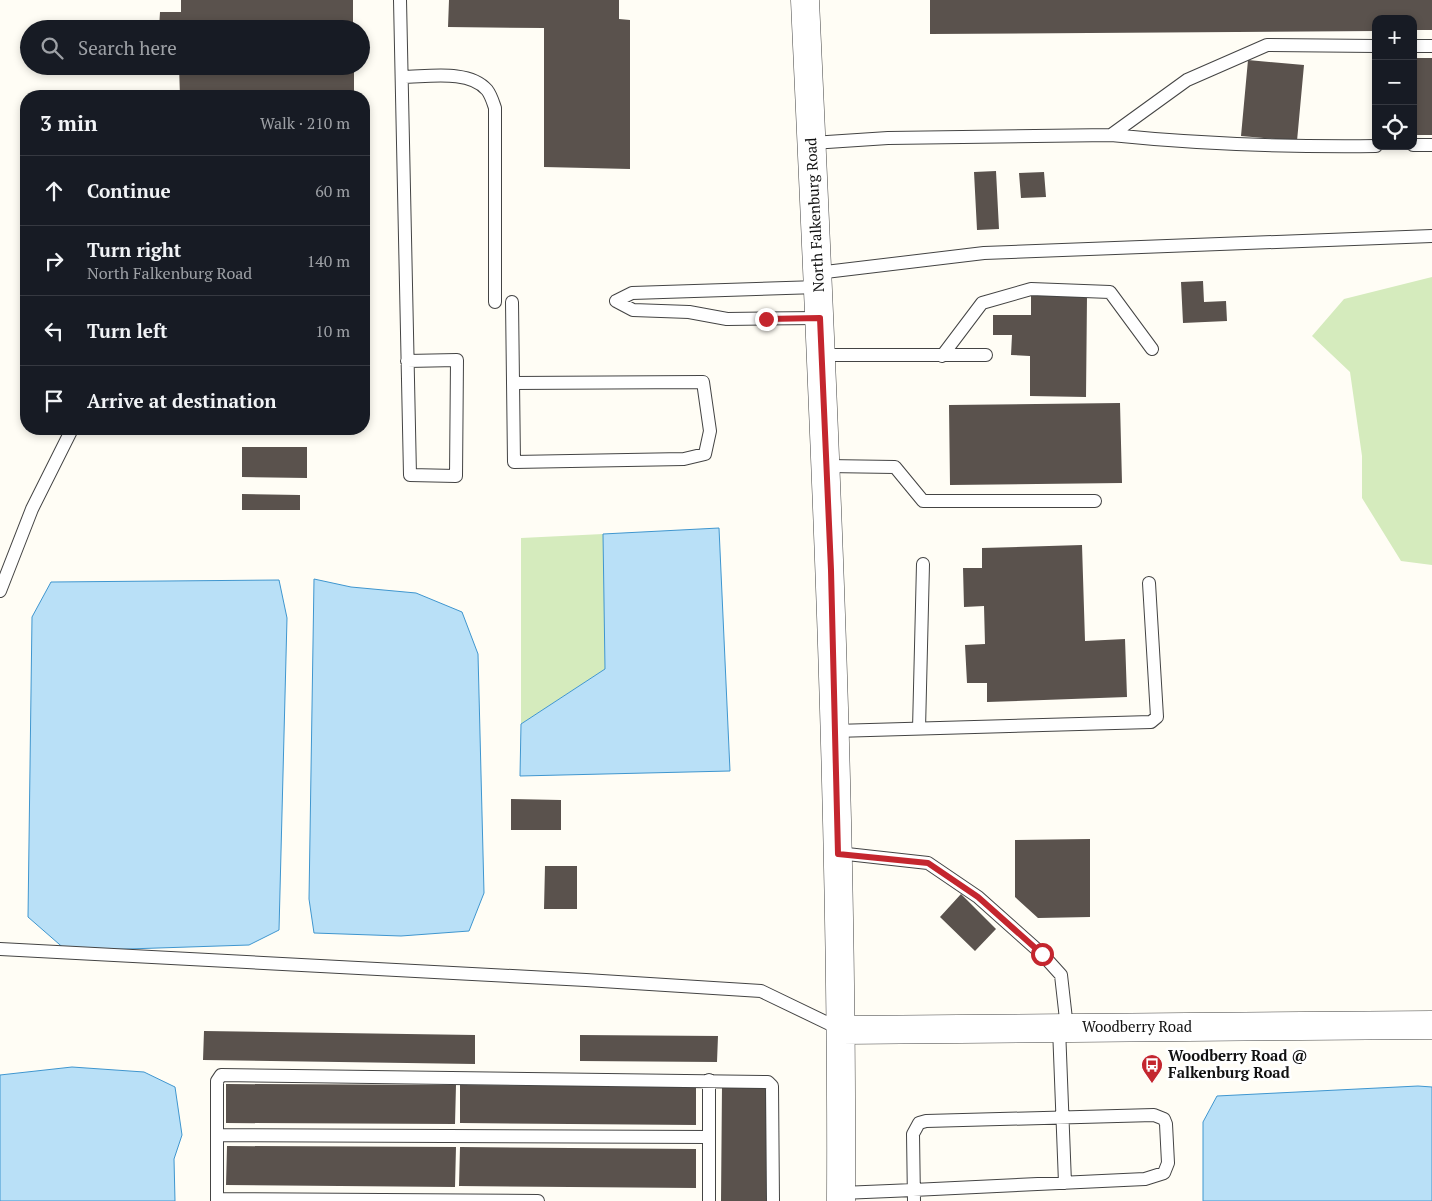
<!DOCTYPE html>
<html lang="en">
<head>
<meta charset="utf-8">
<style>
  :root { --surface:#171b24; --page:#242831; --text:#f1f3f6; --muted:#9ea1a6; --line:#363941 }
  body { margin:0; font-family:"PT Serif",serif; background:var(--page); color:var(--text) }
  .controls { position:absolute; right:15px; top:15px; display:grid; overflow:hidden; border-radius:10px; box-shadow:0 2px 8px #0003 }
  .controls button { width:45px; height:45px; display:grid; place-items:center; padding:0; border:0; border-bottom:1px solid var(--line); background:var(--surface); color:var(--text); font:25px sans-serif }
  .stop { position:absolute; width:15px; height:15px; margin:-11px; border:4px solid #c4262e; border-radius:50%; background:#fff }
  .stop.end { background:#c4262e; border-color:#fff; box-shadow:0 1px 5px #0008 }
  .list { margin:0; padding:0; list-style:none }
  h2 { display:flex; justify-content:space-between; align-items:center; height:65px; margin:0; padding:0 20px; font-size:21px }
  h2 small { font-size:16px; font-weight:400; color:var(--muted) }
  .list li { display:grid; grid-template-columns:32px 1fr auto; gap:15px; align-items:center; box-sizing:border-box; height:70px; padding:0 20px; border-top:1px solid var(--line) }
  .list b { display:block; font-size:19px; white-space:nowrap }
  .list p { margin:0; font-size:16px; white-space:nowrap; color:var(--muted) }
  .list em { font-size:16px; font-style:normal; color:var(--muted) }
  .icon { flex:none; width:28px; height:28px; fill:none; stroke:currentColor; stroke-width:2; stroke-linecap:round; stroke-linejoin:round }
  .map { position:relative; flex:none; width:1432px; height:1201px; overflow:hidden }
  .search { position:absolute; background:var(--surface); box-shadow:0 2px 8px #0003; left:20px; top:20px; width:350px; height:55px; display:flex; align-items:center; gap:12px; box-sizing:border-box; padding:0 18px; border-radius:28px; color:var(--muted); font-size:19px }
  .panel { position:absolute; background:var(--surface); box-shadow:0 2px 8px #0003; left:20px; top:90px; width:350px; height:345px; border-radius:20px }
  .map>svg:first-child { display:block }
  .green { fill:#d5ebbd }
  .water { fill:#b9e0f7; stroke:#3f96cf }
  .building { fill:#5a524d }
  .lines { fill:none; stroke-linecap:round; stroke-linejoin:round }
  .service-casing { stroke:#444; stroke-width:14 }
  .tertiary-casing { stroke:#444; stroke-width:29 }
  .service { stroke:#fff; stroke-width:12 }
  .tertiary { stroke:#fff; stroke-width:28 }
  .route { stroke:#c4262e; stroke-width:6 }
  .labels { text-anchor:middle; stroke-width:5; stroke-linejoin:round; paint-order:stroke }
  .street-label { font-size:15px; fill:#111; stroke:#fff }
  .poi-label { font-size:15px; font-weight:bold; fill:#111; stroke:#fff; text-anchor:start }
</style>
</head>
<body>
<div class="map">
<svg width="1432" height="1201" viewBox="0 0 1432 1201">
  <rect width="100%" height="100%" fill="#fffdf5"/>
  <path class="green" d="M1432,277V565L1401,561L1362,498V456L1350,372L1312,336L1344,299Z
    M603,534L605,669L521,724V538Z"/>
  <path class="water" d="M719,528L730,771L520,776L521,724L605,669L603,534Z
    M314,579L351,587L416,593L462,612L478,654L484,893L469,931L401,936L314,933L309,899Z
    M279,580L287,618L279,930L249,945L67,951L28,917L32,617L51,582Z
    M72,1067L144,1072L175,1087L182,1135L174,1159L175,1201H0V1075Z
    M1418,1086L1432,1087V1201H1203V1122L1217,1096Z"/>
  <path class="building" d="M181,0H353V29H159L160,12H181Z
    M449,0H619V19L630,20V169L544,167V28L448,27Z
    M930,0H1432V30H1413V19H1376V31L930,34Z
    M1413,58H1432V135H1413Z
    M1248,60L1304,65L1297,141L1241,136Z
    M179,66H354V96H180Z
    M996,171L999,229L977,230L974,172Z
    M1044,172L1046,197L1021,198L1019,173Z
    M1203,281L1204,302L1226,301L1227,321L1183,323L1181,282Z
    M1031,295L1087,296L1086,397L1030,396V356L1011,355L1012,335H993V315H1031Z
    M1120,403L1122,483L950,485L949,405Z
    M242,447H307V478L242,477Z
    M242,494L300,495V510H242Z
    M1082,545L1085,641L1125,639L1127,697L987,702V683H967L965,645L985,644L984,606L964,607L963,568H982V548Z
    M511,799L561,800V830H511Z
    M1090,839V917L1038,918L1015,897V840Z
    M545,866H577V909H544Z
    M961,894L996,929L975,951L940,917Z
    M204,1031L475,1035V1064L203,1060Z
    M580,1035L718,1036L717,1062L580,1061Z
    M226,1084L456,1085L455,1124L226,1123Z
    M460,1085L696,1086V1125L460,1123Z
    M722,1086L769,1087L767,1201H721Z
    M227,1146L456,1147L455,1187L226,1185Z
    M460,1147L696,1149V1188L459,1186Z"/>
  <g class="lines">
    <g class="service-casing">
      <path id="service" d="M400,0L410,475L456,476L457,360L407,361
        M1413,46H1432
        M402,77C427,77 469,69 487,90C491,95 493,102 495,108V302
        M1111,135C1199,144 1287,147 1376,146
        M812,143L888,138L1111,135L1187,80L1267,45L1376,46
        M1413,145H1432
        M817,273L984,253L1432,236
        M616,301L633,310L689,312L727,319L820,318
        M616,301L632,293L818,287
        M512,302L514,462L684,459L705,454L710,431L703,382L513,383
        M822,355H986
        M942,356L982,303L1031,289L1110,292L1152,349
        M827,466L895,467L923,501H1095
        M0,591L32,509L72,429
        M919,729L923,564
        M835,731L1151,722L1157,717L1149,583
        M838,853L928,863L978,897L1042,954L1061,975L1067,1028
        M0,949L586,980L761,991L842,1030
        M1059,1028L1065,1183
        M709,1080V1201
        M217,1135L709,1137
        M841,1193L890,1191L913,1190L1145,1179L1164,1173L1168,1163L1166,1124L1164,1119L1154,1115L926,1121L919,1123L913,1134L914,1201
        M217,1199L538,1201
        M217,1201V1081L221,1075L768,1082L772,1086L773,1201"/>
    </g>
    <g class="tertiary-casing">
      <path id="tertiary" d="M805,0C823,400 843,800 841,1201
        M842,1030L1432,1025"/>
    </g>
    <use href="#service" class="service"/>
    <use href="#tertiary" class="tertiary"/>
  </g>
  <g class="lines">
    <path class="route" d="M766,319L820,318L831,570L838,854L928,863L978,897L1042,954"/>
  </g>
  <defs>
    <g id="bus-pin" transform="scale(1.125)"><path d="M0 17L-7.5 6A9.5 9.5 0 1 1 7.5 6Z" fill="#c4262e" stroke="#fff"/><path d="M-5-6H5V4H4V6H2V4H-2V6H-4V4H-5ZM-3.5-4V0h7V-4ZM-3.5 1.2v1.5H-2V1.2ZM2 1.2v1.5H3.5V1.2Z" fill="#fff"/></g>
  </defs>
  <g fill-rule="evenodd">
    <use href="#bus-pin" x="1152" y="1065"/>
  </g>
  <g class="labels">
    <g class="street-label">
      <text transform="translate(815 215) rotate(-93)" y="5">North Falkenburg Road</text>
      <text x="1137" y="1032">Woodberry Road</text>
    </g>
    <g class="poi-label">
      <text x="1168" y="1061">Woodberry Road @<tspan x="1168" dy="17">Falkenburg Road</tspan></text>
    </g>
  </g>
</svg>
<div class="controls">
<button>+</button>
<button>−</button>
<button><svg class="icon" aria-label="locate" viewBox="0 0 24 24"><circle cx="12" cy="12" r="6"/><path d="M12 2v4M12 18v4M2 12h4M18 12h4"/></svg></button>
</div>
<div class="stop" style="left:1042px;top:954px"></div>
<div class="stop end" style="left:766px;top:319px"></div>
<div class="search"><svg class="icon" aria-label="search" viewBox="0 0 24 24"><circle cx="10" cy="10" r="6"/><path d="M15 15l6 6"/></svg>Search here</div>
<section class="panel">
<h2>3 min<small>Walk · 210 m</small></h2>
<ul class="list">
<li><svg class="icon" aria-label="ahead" viewBox="0 0 24 24"><path d="M12 20V5M6 11l6-6 6 6"/></svg><div><b>Continue</b></div><em>60 m</em></li>
<li><svg class="icon" aria-label="right" viewBox="0 0 24 24"><path d="M7 20v-9h11M14 6l5 5-5 5"/></svg><div><b>Turn right</b><p>North Falkenburg Road</p></div><em>140 m</em></li>
<li><svg class="icon" aria-label="left" viewBox="0 0 24 24"><path d="M17 20v-9H6M10 6l-5 5 5 5"/></svg><div><b>Turn left</b></div><em>10 m</em></li>
<li><svg class="icon" aria-label="arrive" viewBox="0 0 24 24"><path d="M6 21V4h12l-3 4 3 4H6"/></svg><div><b>Arrive at destination</b></div></li>
</ul>
</section>
</div>
</body>
</html>
